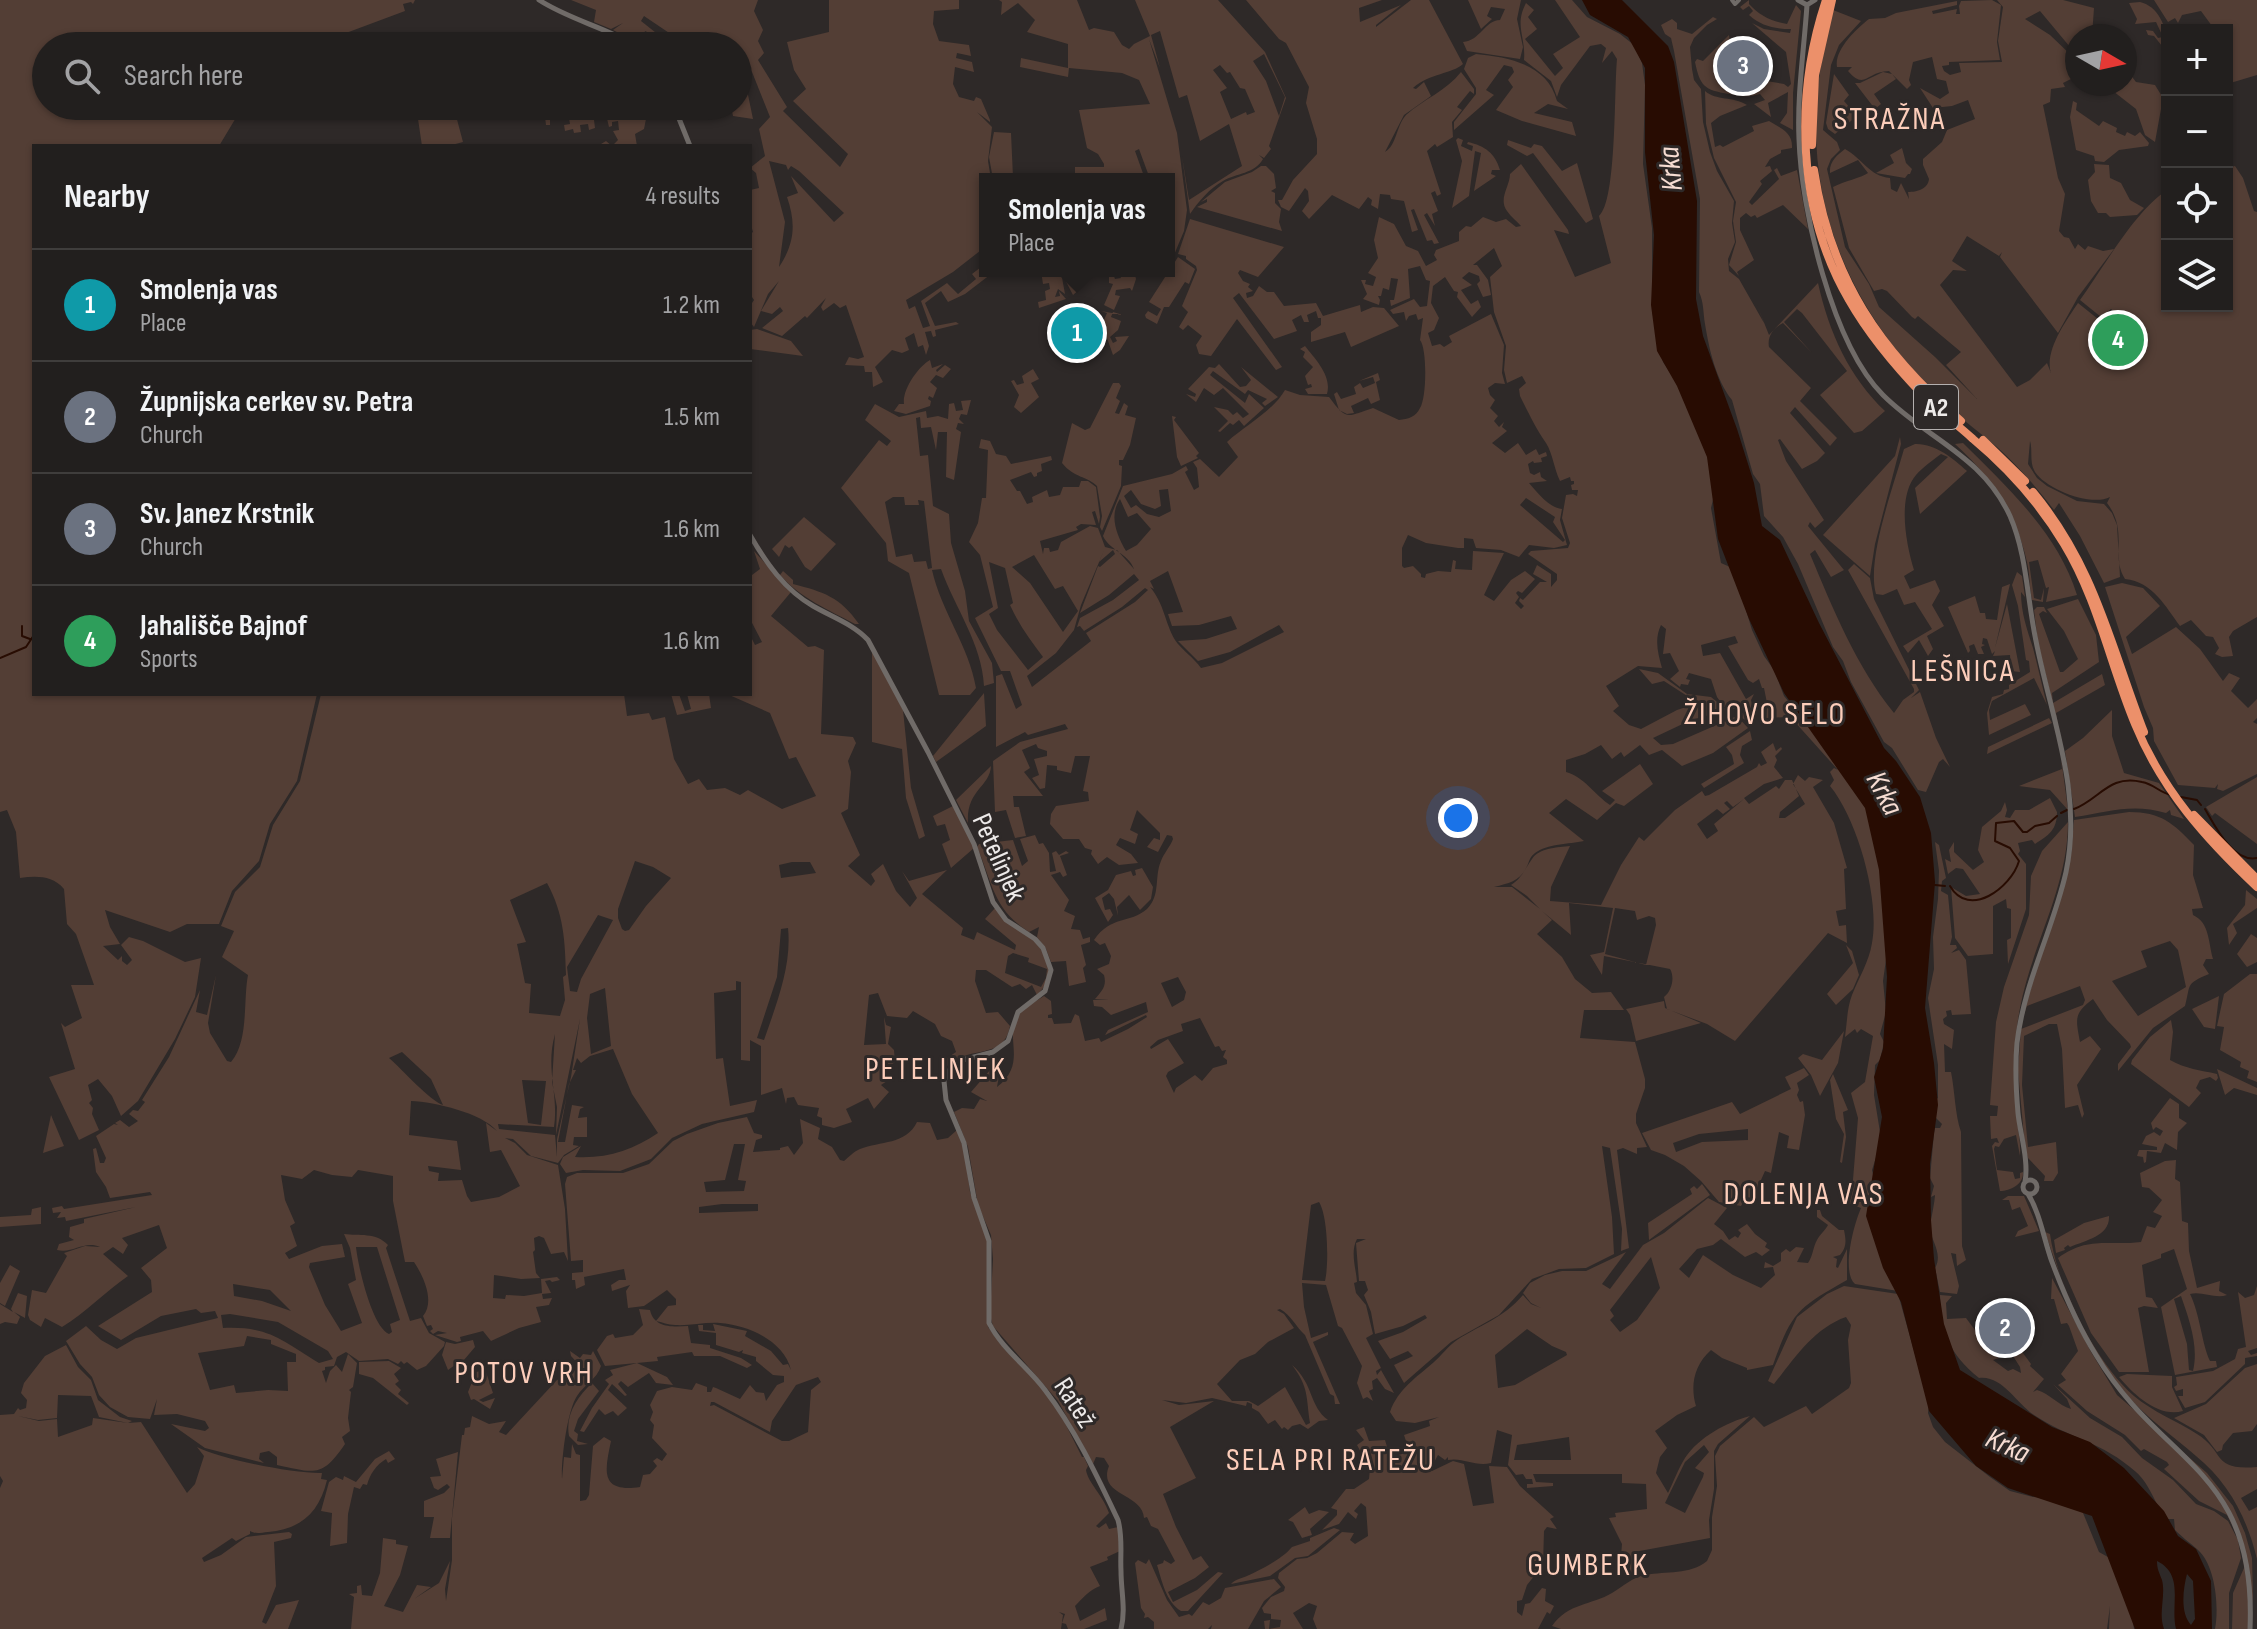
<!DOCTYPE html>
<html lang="en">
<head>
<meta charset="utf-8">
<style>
  :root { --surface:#221f1e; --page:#2e2c2b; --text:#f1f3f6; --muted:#a2a2a4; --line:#3f3d3c; --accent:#f2a07f }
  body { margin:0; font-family:"Sofia Sans Condensed",sans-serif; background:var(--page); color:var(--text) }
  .controls { position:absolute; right:24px; top:24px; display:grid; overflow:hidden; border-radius:0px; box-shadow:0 2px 6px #0004 }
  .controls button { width:72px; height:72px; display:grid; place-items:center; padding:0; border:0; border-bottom:2px solid var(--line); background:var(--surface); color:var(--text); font:40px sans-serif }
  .compass { position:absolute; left:2065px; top:24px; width:72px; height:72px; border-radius:50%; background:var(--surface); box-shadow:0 2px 6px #0004; rotate:99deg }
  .you { position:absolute; left:1458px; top:818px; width:28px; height:28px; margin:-20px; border:6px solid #fff; border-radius:50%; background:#1a73e8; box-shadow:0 0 0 12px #1a73e833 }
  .badge { display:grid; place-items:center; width:52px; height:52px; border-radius:50%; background:var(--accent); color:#fff; font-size:26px; font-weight:700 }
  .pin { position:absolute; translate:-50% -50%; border:4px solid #fff; box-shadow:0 2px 8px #0006 }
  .popup { position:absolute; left:979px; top:173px; width:196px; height:104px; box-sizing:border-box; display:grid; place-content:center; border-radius:0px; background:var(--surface); filter:drop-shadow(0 2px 6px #0005); font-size:26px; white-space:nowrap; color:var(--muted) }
  .popup b { font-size:30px; color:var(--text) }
  .popup::after { content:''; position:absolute; left:50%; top:100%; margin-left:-16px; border:16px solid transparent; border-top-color:var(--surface) }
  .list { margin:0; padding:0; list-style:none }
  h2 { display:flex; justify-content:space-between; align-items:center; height:104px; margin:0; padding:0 32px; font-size:34px }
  h2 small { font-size:26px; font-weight:400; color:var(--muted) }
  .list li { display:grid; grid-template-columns:52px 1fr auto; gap:24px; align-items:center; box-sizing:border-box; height:112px; padding:0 32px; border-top:2px solid var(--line) }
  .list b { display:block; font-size:30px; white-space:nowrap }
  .list p { margin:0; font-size:26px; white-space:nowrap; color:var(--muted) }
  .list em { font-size:26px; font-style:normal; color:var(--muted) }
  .icon { flex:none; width:44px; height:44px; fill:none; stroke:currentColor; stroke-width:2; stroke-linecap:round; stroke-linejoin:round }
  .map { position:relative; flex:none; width:2257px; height:1629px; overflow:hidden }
  .search { position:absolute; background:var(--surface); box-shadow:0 2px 6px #0004; left:32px; top:32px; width:720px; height:88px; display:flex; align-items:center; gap:20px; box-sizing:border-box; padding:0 28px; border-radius:44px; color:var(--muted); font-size:30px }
  .panel { position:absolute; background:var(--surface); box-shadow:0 2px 6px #0004; left:32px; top:144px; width:720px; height:552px; border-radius:0px }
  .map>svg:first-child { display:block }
  .green { fill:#533e35; fill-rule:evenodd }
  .water { fill:#280c02; fill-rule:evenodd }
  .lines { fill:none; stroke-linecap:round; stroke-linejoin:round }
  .stream { stroke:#280c02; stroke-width:2 }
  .tertiary { stroke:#706b68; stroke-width:4 }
  .secondary { stroke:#706b68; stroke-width:5 }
  .motorway { stroke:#ec906a; stroke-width:8 }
  .labels { text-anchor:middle; stroke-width:6; stroke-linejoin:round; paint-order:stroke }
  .shield { fill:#2e2928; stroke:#b4b0af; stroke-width:2 }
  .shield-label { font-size:26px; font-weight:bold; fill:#edeae9 }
  .street-label { font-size:28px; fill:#edeae9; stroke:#2e2928 }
  .water-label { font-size:30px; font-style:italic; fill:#f6dcd2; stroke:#2e2928 }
  .quarter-label { font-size:32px; letter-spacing:2px; fill:#fccdba; stroke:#2e2928 }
</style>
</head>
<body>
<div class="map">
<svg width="2257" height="1629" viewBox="0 0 2257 1629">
  <rect width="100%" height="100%" fill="#2e2928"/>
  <path class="green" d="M0,0H415L413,4L411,2L403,4L405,11L346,33L336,43L337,46H46V106H243L219,146H34V694H317L297,781L270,824L259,861L232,891L219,924H187L170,932L105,910L110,927L120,944L103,946L118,960L122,956V961L127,965L132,960L121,945L129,937L143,941L185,962L201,958L195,997L175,1039L138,1101L121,1116L112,1096L98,1079L88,1085L92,1100L89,1103L93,1108L92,1114L99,1130L79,1140L49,1077L75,1069L61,1023L65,1027L82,1018L71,985H94L76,934L67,924L64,889C52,875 36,876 20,878L16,832L7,810L0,812Z
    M571,0H758L754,11L763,30L758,41L764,53L758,60L787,107L783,111L840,167L848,154L793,101L806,89L794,70L787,42L829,32V0H959V9L934,11L933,24L939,41L969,45L971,56L957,53L956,58L972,62L974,72L955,67L953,84L959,97L974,101L976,97L981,99L990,120V122L977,112L992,127L988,161L991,179H985V247L953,272L906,300L909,309L915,306L923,328L930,326L921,301L947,283L958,294L976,279L972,274L985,264V271H995L965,294L948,302L941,291L925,303L935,326L956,322L959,324L935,330L936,336L933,337L931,331L925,332L929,346L926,355L923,345L918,347L914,333L905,338L909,350L902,353L892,350L875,367L883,382L873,387L872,372H865L864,366L845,365L849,357L858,359L864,357L846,305L840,308L834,303L823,311L821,307L826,298L807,318L805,316L782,336L762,328L783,311L780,307L772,314L761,311L779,281L768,294L754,327L750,322V306L754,300L750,294V234L753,232L750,222V190L759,188L756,173L750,168L765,156L759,129L770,117L752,72L738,52V46H707L702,39L687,45L644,16L641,21L665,40L660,46H654L646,31L641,34L645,42L642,45L613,30L623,23L611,29L594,22L596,10ZM769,161L786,165L788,170L791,166L799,171L844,213L834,222L791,176L798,193L787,197C796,223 795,243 779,267L785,222Z
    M999,0H1077L1089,30L1094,28L1114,32L1122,45L1129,49L1134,44L1150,36L1135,0H1218L1265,52L1286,98L1269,146L1271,149L1264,158L1259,155L1263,159C1254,174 1237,173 1223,181C1210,188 1198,202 1190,214L1182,156L1189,200L1242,166L1229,124L1200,141L1187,95L1179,98L1160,31L1151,35L1160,68L1149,39L1177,133L1187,210L1184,231L1169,267V179H1150L1139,149L1135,151L1145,179H1075V167H1104V164L1098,154L1087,148L1079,110L1150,104L1139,80L1122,73L1069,68L1068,77L1020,67L1021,58L1068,68V44L1027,32L1035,20L1018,3L1001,15L1002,2ZM1264,54L1285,97L1279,116L1266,81L1253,61ZM1220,65L1227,73L1230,72L1240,88L1245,89L1255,112L1247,115L1246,112L1231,119L1220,92L1227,88L1213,70Z
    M1246,0H1382L1359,8L1360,22L1401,5L1376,25V27L1411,0H1429L1463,64C1452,74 1430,73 1413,88L1416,89L1424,82L1431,96L1404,115L1385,152C1397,145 1396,126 1406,115C1424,99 1446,91 1461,72L1474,89V94L1470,91L1457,107L1462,110L1452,122L1453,137L1437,147L1435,144L1427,151L1441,194L1437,196L1435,191L1431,193L1438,211L1432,214L1435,226L1427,213L1424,215L1439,243L1434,244L1432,240L1427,241L1414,209L1411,210L1418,230L1412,232L1404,201L1391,199L1390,195L1380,194L1378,209L1371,205L1372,200L1368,197L1359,209L1332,195L1309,219L1302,211L1309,201L1308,191L1305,188L1289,211L1281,207L1278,200H1282L1293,180L1317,154V139L1306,103L1309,87L1286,43L1279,39Z
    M1468,0H1521L1517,19L1523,47L1520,59L1467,51L1463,42C1480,41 1485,20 1500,20L1505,9L1491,7L1487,16L1492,19L1481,29Z
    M1555,0H1572L1587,17L1620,34L1634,45L1642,63L1645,85L1643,164L1652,228V311L1663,362L1678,385L1704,442L1715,491L1711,508L1721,563L1730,567L1736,577L1752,630L1764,656L1774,670L1784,696L1871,799L1889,938L1883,981L1886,1012L1880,1034L1884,1042L1880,1060L1875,1065L1874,1095L1880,1132L1879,1148L1872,1170L1898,1291L1855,1284C1841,1272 1854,1224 1861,1208L1848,1203L1850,1192H1852L1858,1118L1851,1093L1865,1082L1873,1036L1861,1029L1857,1033L1855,1029L1845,1037C1847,1023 1847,1008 1852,995C1859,977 1869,962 1872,943C1880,900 1858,820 1830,786L1834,780L1830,772L1834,768L1838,770L1794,721L1788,717L1766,718L1767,703L1764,688H1762L1759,679L1753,683L1748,680L1728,646L1738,643L1735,636L1701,645L1703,656L1720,653L1746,699L1754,694L1751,700L1753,710H1749L1747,704L1740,706L1741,713H1754V726L1735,713L1736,709L1724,707L1717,697L1711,679L1689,673L1686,679L1690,680L1688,685L1681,684L1680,687L1670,679L1679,671L1670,653L1663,654L1666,629L1661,625C1654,639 1658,654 1662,668L1638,666L1606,686L1619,706L1613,711L1629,725L1641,729L1677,710L1698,703L1664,681L1652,684L1639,669L1658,673L1687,694L1711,697L1727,710L1691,720L1653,738L1661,745L1673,744L1737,716L1748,728L1713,753L1682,766L1662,750L1649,755L1640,745L1624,757L1621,752L1612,759L1601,745L1585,754L1566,760V772C1583,776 1595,795 1610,805L1615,800L1602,791L1640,764L1653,784L1624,806L1616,803L1597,820L1566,799L1549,813L1584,841C1569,844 1547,844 1535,853C1530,857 1530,859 1528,864C1521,881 1510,883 1494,887H1512L1540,909L1527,896L1511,885C1523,877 1524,870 1532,859C1539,848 1558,847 1570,846L1551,887L1550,901L1601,905L1621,865L1639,837L1644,841L1675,810L1702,791L1705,796L1709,795L1757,767L1759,763L1761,766L1767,763L1761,752L1773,743L1776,751L1781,747L1782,749L1775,756L1777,760L1774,767L1783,778L1764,784L1744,798L1749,804L1776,786L1779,789L1785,780H1792L1799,796L1780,812L1779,818H1785L1805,804L1793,784L1798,775L1805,781L1809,777L1823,780L1813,787L1834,823L1847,868L1844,869L1846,909L1836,911L1839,926L1846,925L1847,943L1828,933L1735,1041L1707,1024L1667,1009L1664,997C1672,991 1675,977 1670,969L1604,956L1602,975L1590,955L1604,952L1613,908L1569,903L1571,935L1542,911L1552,920L1537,934L1562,957L1575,979L1592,993L1611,992L1624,1010H1584L1580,1038L1635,1042L1645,1079V1088L1636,1114V1123L1647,1147L1637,1148V1154L1623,1148L1617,1150L1629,1248L1621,1251L1622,1229L1610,1148L1602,1146L1612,1217L1614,1254L1586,1268L1559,1269L1532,1279L1499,1315L1451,1342L1404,1383L1394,1365L1413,1356L1408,1351L1390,1359L1378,1341L1403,1332L1427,1318L1425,1315L1403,1326L1375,1334L1371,1312L1364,1295L1368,1290L1365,1281H1359L1356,1243L1366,1239H1357C1350,1252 1356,1268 1357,1282L1354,1283L1356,1293L1366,1305L1373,1334L1366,1338L1381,1368L1376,1371L1377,1375L1381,1370L1394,1393L1385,1389L1377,1378L1372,1381L1373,1389L1369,1391L1373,1401L1367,1397L1363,1399L1357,1383L1362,1366L1342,1328L1338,1326L1326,1285L1302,1283L1304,1307L1311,1338L1328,1332V1335L1313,1342L1340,1404H1335L1334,1396L1330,1394L1305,1335C1296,1327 1291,1315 1280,1309L1277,1310L1284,1314L1294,1328L1268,1342L1255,1354L1240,1360L1217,1384L1232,1401H1249L1258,1406L1285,1387L1306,1425L1310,1423C1306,1397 1309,1387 1292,1365C1314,1384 1309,1406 1328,1420L1319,1421L1308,1429L1300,1424L1292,1426L1288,1430L1284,1427L1282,1429L1275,1420L1268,1424L1259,1412L1252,1408V1404L1247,1402L1246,1406L1212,1398L1186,1403L1162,1400L1179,1405L1214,1401L1170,1427L1196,1478L1163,1494L1176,1527L1193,1560L1201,1556L1209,1567L1195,1578L1168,1592L1173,1602L1197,1590L1218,1572L1223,1573L1188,1611H1181C1166,1602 1162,1581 1157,1565L1163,1563L1164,1560L1171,1564L1175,1561L1158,1529L1151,1526L1147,1517L1144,1518C1143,1493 1097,1496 1109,1466L1104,1458L1096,1457L1093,1464L1058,1401L993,1326L990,1315L993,1259L991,1235L978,1205L968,1147L954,1112L962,1108L974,1109L980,1099L987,1101L971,1092L990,1070H1000L997,1087C1031,1061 999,1033 1022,1011C1028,1005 1037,1001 1044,996L1051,1001L1052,1014L1048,1015V1018H1052L1054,1024L1071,1023L1075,1014L1079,1016L1085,1041L1099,1038L1101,1042L1128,1029L1147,1017L1146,1015L1105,1035L1108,1030L1148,1012L1146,1002L1111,1015L1102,1007L1094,1006L1093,1000L1109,999H1095C1102,991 1107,986 1104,975L1097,969L1109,964L1111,956L1105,943L1100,945L1094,940C1111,915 1130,924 1147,909C1161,895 1154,877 1161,861C1164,853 1170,847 1173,839L1172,836L1167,835L1158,852L1147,847L1154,838L1160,840V833L1137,810L1130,830L1138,834L1135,844L1120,838L1116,845L1131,854L1138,863L1119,865L1107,857L1098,864L1091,854L1092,850L1085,848L1079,839H1063L1050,824L1051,814L1056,806L1089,801L1088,792L1083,791L1090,756H1075L1071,773L1057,770V766L1047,765L1045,788L1040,789L1032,778L1039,775L1034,759L1047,756V751L1038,748L1036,744L1022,750L1030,768L1024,772L1043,796H1013L1014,807H1019L1026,836L1015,838L1006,810L995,812L993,761L1020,742L1068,729L1065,724L1028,735L1025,732L996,747V676L1002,674L1016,709L1022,705L1010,671H1001L975,618L993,607L980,555L969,542L978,523L982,498H986L988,450L979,448L981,439L990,441L996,454L1006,456L1011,464L1051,456L1052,460L1041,464L1042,471L1037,473V476L1034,477L1031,472L1010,480L1017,491H1020L1027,504L1033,502L1032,497L1047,490L1049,497L1060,495L1063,487H1079L1081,481H1088L1096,487L1100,517L1099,524L1095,511L1092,512L1096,525L1081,524L1076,527L1078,530L1040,541L1043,554L1044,548H1049L1050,552L1058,550L1061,542L1090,526L1098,528L1105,547L1117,550L1134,569C1128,553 1110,551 1103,536L1123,486L1172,474L1186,466L1188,470L1185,472L1194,490L1199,487L1197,468L1193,462L1200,459L1219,477L1238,457L1227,442C1246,425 1273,411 1285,390L1300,395L1329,397C1347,421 1346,417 1373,408L1399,420C1408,419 1416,417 1420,408C1427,397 1427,348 1420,340L1423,318L1418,320L1416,314L1409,316L1406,321L1404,312L1393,314L1390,310L1414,299L1420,307L1427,306L1430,281L1426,280L1420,266L1408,269L1410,298L1391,306L1390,300H1394L1398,279L1391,278L1389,290L1383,288L1381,296H1378L1380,300L1379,305L1363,299L1367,294L1361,280H1366L1365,284L1373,286L1376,277L1368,273L1378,258L1374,240L1379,217L1394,224L1406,246L1418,251L1426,266L1437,260L1434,255L1436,250L1459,241V232L1466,226L1471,227L1483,217L1496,222L1506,219L1516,227L1521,226C1517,221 1511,217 1507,211C1498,199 1510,186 1510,174L1521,164L1568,230L1569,234L1554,230L1575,277L1611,263L1599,216C1617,201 1614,88 1617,59L1612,51L1602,63L1606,48L1601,44L1590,46L1561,85L1557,97L1551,81L1524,60C1526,36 1514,26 1526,3L1534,10L1528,17L1537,29L1525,39L1555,76L1563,68L1553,54L1580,37ZM1494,248L1502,266L1490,277L1494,312L1506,346L1504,370L1507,383L1522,376L1526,383L1519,389L1520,396C1529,414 1535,427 1546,443C1553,454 1554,469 1560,481L1570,477L1571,481H1574V484L1571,485L1572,490H1578L1577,496L1573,494L1566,495L1562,518L1570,543L1568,548L1531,551L1528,554L1557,574V580L1551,587V574L1537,565L1533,574L1547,582H1540L1523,600L1520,598L1519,601L1524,606L1521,609L1515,603L1519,597L1516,593L1518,591L1522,593L1535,579L1525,571L1511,580L1494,601L1484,595L1504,553L1473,551L1472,570L1455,569L1456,561L1453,560L1451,572L1438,571L1426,574L1425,578L1421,577V574L1413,566L1404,568L1402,566V548L1408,535L1426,543L1458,548H1464V538L1473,539L1476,548L1501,550L1519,557L1529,545L1554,548L1567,545L1560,520L1562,509C1548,507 1538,493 1529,483L1547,481L1541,477L1540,472L1534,475L1530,473L1528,464L1533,461L1534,463L1542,462L1541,458L1547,456L1546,452L1539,455L1536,449L1526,455L1518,443L1505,453L1492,443L1507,431L1502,427L1504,422L1499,427L1494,421L1498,416L1490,408L1495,400L1490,395L1488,388L1495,383L1505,384L1502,373L1504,345L1491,314L1449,336L1452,342L1444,347L1440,344L1432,346L1428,333L1434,330L1439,318L1431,303L1433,286L1445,277L1454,291L1458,292L1457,297L1472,317L1481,307L1478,300L1471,304L1461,290L1472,285L1462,278L1469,272L1479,276L1480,281L1477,284L1483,297L1491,295L1488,280L1477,265H1473ZM1168,489L1171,511L1159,517L1147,514L1136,505L1131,508L1124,496L1131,490L1141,504L1155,509L1161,506L1159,490ZM1526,498L1555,517L1553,522L1565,540L1563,542L1520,505ZM1120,499L1128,517L1137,513L1151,529L1137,545L1126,551C1116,534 1109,515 1120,499ZM1105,548L1099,562L1113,550L1115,554L1100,567L1098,566L1080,613L1109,595L1134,574L1139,580L1113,600L1080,618L1077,627L1080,626L1084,631L1122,607L1145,588L1148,590L1135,602L1086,633L1091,641L1032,687L1027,676L1056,653L1074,630L1081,605ZM1034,555L1055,589L1063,586L1078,611L1063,632L1030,583L1012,567ZM989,562L1005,568L1013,603L1010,605C1019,625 1030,640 1043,657L1028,670L997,630L989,614L998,608ZM1168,571L1183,612L1168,614L1172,626L1199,625L1231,616L1237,629L1206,639L1178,641L1198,661L1230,652L1279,625L1284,632L1222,663L1201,668C1194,658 1181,649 1175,640C1165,623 1164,603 1150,587L1154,589L1150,581ZM1744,799L1714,824L1718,831L1707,839L1697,824L1717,809L1723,814L1730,809L1724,803L1727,801L1733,807ZM1615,908L1635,911L1637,920L1649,916L1655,918L1656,925L1646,965L1605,954ZM1178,977L1186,992L1184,1000L1172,1007L1161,983ZM1200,1018L1215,1047L1219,1046L1222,1051L1226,1050L1223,1057L1227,1060V1064L1213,1068L1202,1081L1195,1075L1176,1088L1174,1093L1166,1076L1168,1072L1184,1063L1168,1039L1151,1049L1150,1047L1158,1040L1183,1031L1181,1024ZM1319,1202C1328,1216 1329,1264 1325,1281L1302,1280L1311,1205Z
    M1749,0V4C1760,16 1771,21 1787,24L1796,5L1801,11L1793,93V130L1780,123L1787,113L1788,92L1768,103L1771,117L1754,104L1765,100L1760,94C1746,98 1743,96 1729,94C1704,90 1700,86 1695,62L1697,59L1703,61L1729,35L1730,42L1723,50L1727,57L1733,51L1742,56L1737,76L1784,84L1788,87L1791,84L1786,52L1752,23L1764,29L1790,33L1791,29C1775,29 1761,26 1749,15L1753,11L1749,6L1743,10L1740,7Z
    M1992,0L2001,5L1997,42L2000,60L1949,62V65L1942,66L1944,71L1950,75L1961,72L1959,63L2002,62L1998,41L2003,7L1997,0H2063L2094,8L2092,36H2077V76L2063,83L2065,87L2051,89L2050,102L2043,105L2058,178L2065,194L2059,231L2064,237L2069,238L2075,249L2078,244L2085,250L2088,246L2103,251L2114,249L2078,297L2058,333L2000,257L2002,252L1999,256L1967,236L1952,261L1967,271L1953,270L1940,285L2017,387L2030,380L2047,363L2051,373C2044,351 2066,321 2078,303L2108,327L2120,316L2111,309L2101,317L2080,300C2104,267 2134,212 2167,190V306H2227V168L2235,166L2243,178L2254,211L2257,212V617L2233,631L2229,637L2233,656L2222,657L2215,654L2219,648L2213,637L2206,636L2191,620L2180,626C2165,606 2153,582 2125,579C2110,555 2129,532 2107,503L2110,497C2091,507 2046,489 2035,472C2029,462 2033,450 2030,441L2028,464L2037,478L2047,486L2077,501L2104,504L2112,513L2117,525L2120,577L2104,583L2080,536L2059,503L2054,510C2037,488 2018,466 1997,447C1982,434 1965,422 1950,408C1865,329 1812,231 1816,112C1817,78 1825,44 1833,10L1861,21L1839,45L1831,65L1823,130L1837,142L1840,150L1831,159L1827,169L1845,247L1869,284L1879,307L1935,357L1977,399L1946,365L1961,352L1918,316L1915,319L1912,317L1887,291L1882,289L1874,291L1849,248L1833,187C1844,181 1861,178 1868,173L1858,160L1830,173C1829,162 1837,155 1845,149C1863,159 1869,176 1890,178L1891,189L1897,192L1901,183L1909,199L1908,192C1917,192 1928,189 1929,179L1923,165V159L1942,142L1947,130L1975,119L1968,100L1952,106L1933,108L1920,88L1940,99L1949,93L1946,81L1937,79L1932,57L1913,62L1909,80L1911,85L1907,89L1889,71C1867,71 1865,91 1848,71L1852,67H1837C1834,50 1856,29 1869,19L1885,18L1896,13L1957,1V5L1932,11L1933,14L1957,9L1956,14H1960L1959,6L1961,1ZM2040,11L2075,53L2072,56L2050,35L2025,19Z
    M2154,0H2257V75L2227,84V30H2219L2218,26H2212L2201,11L2182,15L2178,23L2175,18L2168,22Z
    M2140,2C2158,6 2167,27 2167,44L2162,46L2154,36L2148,35L2146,30L2153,31L2158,38L2163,37L2156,22L2135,24L2137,19L2129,3Z
    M1713,17L1717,19L1707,25L1694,38L1690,47L1692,69L1694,80L1701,89L1703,122L1710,152L1717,171L1734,201L1732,223L1735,242L1728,259L1729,271L1739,279L1764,323L1757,305L1769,335L1818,283C1829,333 1850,378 1885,411L1862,431L1854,433L1820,395L1847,371L1802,313L1797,309L1784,322L1812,353L1783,323C1773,328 1767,337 1769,347L1811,388L1800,401L1837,438L1830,446L1795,407L1790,413L1825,453L1817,461L1802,469L1780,439L1778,440L1786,461L1824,520L1815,528L1810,522L1808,526L1844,570L1831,577L1815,550L1810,554C1833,609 1856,666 1894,713L1903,700L1914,692V689L1848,570L1854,564L1870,578L1874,599L1919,690L1911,698L1920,692L1936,738L1950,767L1943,759L1939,762L1926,792L1918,790L1892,748L1884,742L1851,682L1843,661L1833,647L1798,564L1783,537L1764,516L1760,484L1753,474L1732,400C1716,380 1709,349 1705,324C1703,312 1704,303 1699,292L1700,199L1674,51L1671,38L1665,34L1661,25L1672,19L1677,23V29L1692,34Z
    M1476,54C1509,57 1548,65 1557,101L1568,109L1548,104L1534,113L1572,122L1576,136L1522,121L1496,110L1513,87L1508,80L1514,72L1512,67L1504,65L1486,90L1494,95L1454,130V122L1476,94V88L1464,69L1468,58Z
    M2125,63L2130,65V68L2126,69L2136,82L2155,85L2163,98L2155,142L2145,135L2136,109L2104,84H2125Z
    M738,65L747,90L753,119L733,116L731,106H738Z
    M1883,72L1892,74L1896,79L1874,94L1881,104L1875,109L1855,83H1860Z
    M1834,74L1849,95L1844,101L1857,116L1835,134L1828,129L1826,123Z
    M1705,91C1716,101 1733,96 1747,105L1720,116L1711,123L1715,147L1720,145L1723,147L1754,131L1752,126L1769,121C1780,128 1793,132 1792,148L1781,150V153L1770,159L1765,167L1770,166L1772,171L1760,181L1762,184L1749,202L1752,205L1779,179L1774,170L1777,168L1781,176L1797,170L1808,229L1783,205L1757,218L1755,215L1751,217L1746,213L1740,218V230L1754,260L1737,272L1739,276L1729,265L1736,242L1733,221L1736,202L1714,158L1706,124Z
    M2073,101L2077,103L2076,110L2099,126L2103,121L2117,128L2116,132L2125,136L2127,132L2135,136L2140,132L2149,143L2148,146L2119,150L2104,162L2095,161L2094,156L2076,150L2070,117Z
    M463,106L469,108L455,112L463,142L448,146H422L418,119Z
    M581,106H586L587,118L594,120L595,128L589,130L588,124L580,125L581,132L574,133L573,129L565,131L564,125L570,124L568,112L550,116V125H546L545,117Z
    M604,106H652V116L646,119L644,129L635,134L637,146L601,144L606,141L612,146L618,140L613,131L619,130L618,121L612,122V126L609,127Z
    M994,132L1011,133L1013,177L1021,179H993L989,157Z
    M1458,138L1463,140L1461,146L1472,151L1473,146L1467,144L1468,142C1485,146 1495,153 1500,170H1492L1491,174L1496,176L1474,191L1481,153L1475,151L1469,196L1452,208L1462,161L1456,140Z
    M1508,140L1531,148L1534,144L1542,146L1562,171L1577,163L1593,219L1586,223L1533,153L1527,156L1507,145Z
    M1902,148L1906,163L1912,169L1910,174H1908L1905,178L1876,173L1894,163L1890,155Z
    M2094,164L2109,165L2110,178L2121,183L2130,200L2144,208L2137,215L2110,217L2106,213H2098L2091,201L2088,180L2095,172Z
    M1261,166H1266L1274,174L1276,188L1271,191L1275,193V203L1281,209L1279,222L1282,231L1197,207L1207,202V199L1201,202L1225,182L1252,172Z
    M1190,219L1284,247L1258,277L1240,270L1238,273L1243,281L1250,284L1248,287L1253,291L1246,293L1247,298L1253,296L1259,286L1267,292H1274L1284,306L1316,303L1323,316L1360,305L1361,312L1373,307L1384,308L1399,326L1351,347L1345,332L1311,342V332L1321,325V318H1318L1316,311L1307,315L1309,322H1304L1301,315L1292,320L1297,331L1274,339L1239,293L1233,298L1282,367L1276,370L1237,319L1211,356L1199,354L1196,345L1202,336L1188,325L1183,330L1179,327L1188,312L1182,306L1197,270L1196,266L1186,259V256L1178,254Z
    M1178,257L1195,269L1189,284L1185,282L1169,307H1164L1157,324L1146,318L1145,315L1148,311L1157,316L1161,309L1149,302Z
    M1041,271H1071L1081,288L1073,295L1061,272L1065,294L1058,289L1055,297L1060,296L1059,291L1066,299L1039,308L1038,302L1046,300L1045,291L1050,289L1049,283L1043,284Z
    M1112,271L1115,279L1121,278L1118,271H1134L1136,279L1132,291L1130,288L1116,290L1115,295L1120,296L1114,310L1104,305L1113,284L1109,283V274L1102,272Z
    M1101,311L1123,315L1113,312L1111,317L1121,321L1118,330L1110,337L1113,343L1117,341L1115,337L1129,336L1120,350L1113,355L1107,338L1099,331L1107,313Z
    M757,329L791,341L803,356L750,349V330Z
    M1305,346C1316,360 1332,376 1327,394H1308L1305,389L1312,387L1311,384L1308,385L1305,376L1313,367L1303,357L1305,352L1300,349Z
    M930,360L932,368L943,364L936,370L937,372L945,365L951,369L943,378L936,375L930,382L937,388L933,398L929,396L928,399L931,401L930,406L906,414L894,411L899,404H904C902,389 919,366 930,360Z
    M1219,364L1240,387L1246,386L1251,380L1241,367L1278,397L1265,406L1262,403L1267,399L1248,390L1245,394L1213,371L1210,375L1245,403L1249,394L1264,408L1244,426L1239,420L1233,425L1230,423L1220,432L1218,431L1228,421L1214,407L1228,410L1233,415L1237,412L1243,418L1249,414L1223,388L1214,395L1204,388L1196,402L1186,394L1195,397L1196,394L1188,389L1209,367L1215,368Z
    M1033,369L1039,379L1031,383L1039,397L1021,413L1014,407L1019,395L1011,381L1014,380L1017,385L1024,383L1022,376Z
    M1378,373L1380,380L1376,382L1380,400L1371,404L1368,398L1351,406L1354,413L1347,414L1339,410L1334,394L1337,392L1341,399L1356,394L1354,387L1360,383L1363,388L1375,383L1373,377L1359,381Z
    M1113,383H1119L1121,386L1116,398L1120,401L1115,413L1119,414L1124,403L1128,406L1125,415L1136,418L1130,445L1123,460H1119V465L1122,466L1121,486L1102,531L1100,527L1102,516L1097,486C1087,476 1074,478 1062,463L1072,423L1085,430L1090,428Z
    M971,400L967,415L961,414L959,419L964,424L958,423L956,429L961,432L954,480L946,477L947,432H938L936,450L931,427L921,428L920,417L916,418L920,456L928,455L933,506L949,514L951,543L965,591L969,621L992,663L994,683L984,686C982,644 955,608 941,569L932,570C941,611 969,646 976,688L970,695H939L909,573L888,561L886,543L841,488L879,440L887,446L891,441L865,420L875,404L899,417L926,411L927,418L938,416L948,419L949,404L954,403L956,411L963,410L961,401ZM893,497H904L905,505H919L918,500L924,501L932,568L928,569L926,561L914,562L912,554L896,557L885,502Z
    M1172,416L1176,417L1174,420L1199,453L1196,456L1198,458L1181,466L1177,457Z
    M1900,437L1901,444L1875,544L1870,576L1823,535L1895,456Z
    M1963,443C2007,487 2058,533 2077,595L2046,602L2049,587L2046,588L2038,560L2029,562L2034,598L2041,600L2044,588L2043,602L2032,600C2029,587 2030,574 2027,562C2016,513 1992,478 1955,444Z
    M1915,444C1934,443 1953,458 1967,471L1920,514L1915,488L1948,457L1941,454C1933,460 1923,467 1916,475C1897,497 1906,544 1914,570L1904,576L1910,589L1935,580L1940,591L1932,605L1944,626L1927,636L1933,649L1928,656L1919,640L1908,653L1903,646L1932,629L1915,602L1904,605L1897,589L1883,595L1876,594C1866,559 1894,485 1904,449Z
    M804,517L836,544L811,571L805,567L792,546L789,548L785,545L779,557L772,549Z
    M754,551L791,592L771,616L808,647L815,646L824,650L821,734L853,737L856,743L848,761L851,772L848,809L841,813L860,855L848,866L871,886L875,881L871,874L883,864L896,891L910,907L917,898L902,871L909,881L947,870L922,894L963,928L961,935L974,940L977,932L1015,950L1016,945L985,919L996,907L1000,913C1024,932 1072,962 1037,995L1032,985L1026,989L1020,984L1012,987L986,970H976L975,981L986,1013L998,1012L1010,1026C1005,1053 985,1049 964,1056C958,1059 953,1063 947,1066L943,1061L956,1052L952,1041L941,1036L935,1024L913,1011L907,1018L887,1016L878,993L869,995L864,1045L886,1044L884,1017L886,1025L891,1027L888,1044L894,1050L895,1062L881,1072L887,1081L881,1085L889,1092L874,1109L868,1098L846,1109L852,1122L834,1128L822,1125V1118L817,1116L819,1108L798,1105L794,1097L787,1098L786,1104L782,1088L761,1095V1046L750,1040V1061L741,1060V982L736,981V990L714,993L716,1059L723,1058L730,1106L757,1100L754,1112L702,1124L672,1138L651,1159L620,1171L583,1170L566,1173L560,1164L563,1157L581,1146L575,1157C606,1159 633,1150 658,1133L632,1094L613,1049L590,1056L581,1063L577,1058L573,1070H576L569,1084L558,1142H565L572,1105L584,1107L580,1109L578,1118L587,1117V1137H574L573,1145L579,1146L564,1155L558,1163L531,1156L513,1139L505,1138L515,1143L527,1155L558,1165L565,1209L568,1261L564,1252L551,1254L544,1238L539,1236L534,1238L535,1250L533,1252L536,1273L540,1278L521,1279L494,1275L493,1298L505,1299L506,1295L524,1296L542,1293L541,1279L557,1277L560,1280L552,1282L550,1280L545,1281L551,1293L542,1294L543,1299L552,1298L549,1305L536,1307L541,1322L519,1328L491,1341L483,1331L460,1337L461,1341L457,1342L435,1335L447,1333L438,1331L433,1334L430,1331L433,1329L431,1325L427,1326L423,1316C435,1302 424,1277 414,1262H405L393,1201V1176L358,1170L352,1177L332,1175L314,1170L302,1179L281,1175L285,1200L295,1223L290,1226L297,1246L285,1253L289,1259L322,1246L342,1244L345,1257L310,1263L309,1267L325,1305L341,1331L362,1323L348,1284L356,1280L350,1248L344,1234C359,1236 376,1232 388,1245L386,1248L410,1321L421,1318L429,1333L445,1342L444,1346L426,1366L417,1370L407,1362L404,1364L401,1361L398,1364L388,1359L359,1361L346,1352L337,1357L334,1366L325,1367V1370L322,1371L326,1383L330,1371L336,1365L342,1372L348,1354L357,1363L353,1387L349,1390L351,1392L348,1418L350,1431L342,1437L345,1444C322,1478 315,1473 277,1465V1457L269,1451L260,1453L259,1459L264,1463L205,1448L171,1424L205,1431L209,1428L205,1421L177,1414L154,1415L157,1399L150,1419L128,1417L110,1407L99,1395L92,1377L80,1364L66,1341L86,1326L101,1340L117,1349L136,1338L218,1318L215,1311L201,1313L196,1309L161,1316L121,1340L98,1326L152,1292L151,1280L141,1268L167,1248L159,1225L122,1238L128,1245L123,1254L113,1247L103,1254L128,1276C105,1292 85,1313 62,1327L45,1318L41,1327L30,1320L28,1315L32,1290L46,1293L67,1256L64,1253L85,1246L100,1247C84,1240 73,1254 57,1250L59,1244L74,1240L69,1237L70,1227L84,1223V1219L136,1207L66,1221L65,1217L57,1218L61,1212L53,1213L52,1208L62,1206L64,1209L152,1195L150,1192L110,1198L106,1187L96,1172L93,1149L96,1148L100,1163H104L106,1158L96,1136L114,1124L118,1125L115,1123L120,1120L129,1127L138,1121L129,1114L133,1110L138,1111L145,1102L142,1100L169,1057L200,990L196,1012L207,1015L216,975L208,1023L210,1033L227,1061L231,1062C249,1041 243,1001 248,975L222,957L234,931L221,926L235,892L260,867L273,825L300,781L321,694H624L627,716L649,713L652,720L665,717L674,759L688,784L699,779L707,790L725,788L740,795L748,790L782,809L816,796L796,757L789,759L770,713L727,694H750V635L755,645L762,642L750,619V573L752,575L760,569ZM635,861L653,867L671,878L646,906L629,930L625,931L622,929L618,918V909ZM792,862H810L816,873L781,878L779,865ZM547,883C564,914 565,941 566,975L563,977L565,1000L560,1016L529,1013L531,984L525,983L517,944L526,942L510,900ZM598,915L613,920L581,979L577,992L570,991L567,967ZM788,928C792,966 776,1005 764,1040L757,1038L777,977L781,929ZM1013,953L1029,958L1028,962L1047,969L1046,978L1041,987L1005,973L1008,956ZM605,988L611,1046L591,1054L587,1018L590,994ZM580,1019L571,1077L557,1139V1157L555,1135L499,1129L498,1124L554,1127C559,1095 545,1069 555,1034L552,1082L557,1107L556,1135ZM402,1052L431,1079L443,1105C430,1101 402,1069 389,1058ZM522,1080L546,1081L541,1125L528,1123ZM411,1101C435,1102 482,1113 497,1131L486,1123L490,1152L501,1150L520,1186L499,1197L471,1202L467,1196L462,1180L438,1181L439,1173L429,1171L428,1166L461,1170L457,1141L409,1135ZM356,1247H377L400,1320L390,1324L392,1332L389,1334C372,1327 358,1266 356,1247ZM233,1284L270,1290L291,1311L262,1301L234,1296ZM230,1314L278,1322L328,1351L333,1359L319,1363C282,1341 270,1326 223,1328L221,1315ZM247,1336L271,1340V1344L296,1354V1362H287L288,1391L268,1390L236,1393L234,1385L210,1390L198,1353L244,1346Z
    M783,571L793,580V584C824,592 840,597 859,624H855C827,609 802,599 780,575Z
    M2017,572L2022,576L2025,597L2021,592C2021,613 2027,629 2033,648C2038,667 2042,686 2047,705L2034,678L1992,701L1989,710L1990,720L2025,704L2031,715L1989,735L1987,713L1992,697L2003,694L2004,690L2009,689V685L2030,672L2029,661L2026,660L2018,606L2012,585Z
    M2122,583L2143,588L2160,606L2126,637L2132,654L2176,627L2200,649L2223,681L2229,673L2240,678L2231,691L2248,708L2257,699V718L2253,722L2257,724V774L2223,791L2217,789L2218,784L2215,788L2178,785L2154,741L2153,728L2144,707L2105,587Z
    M2010,584L1995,648L2007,604L2020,672L2011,671L2010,655L1993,656L1995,651L1992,654L1987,639L1983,638L1982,644L1985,645L1981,647L1984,654H1978L1974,644L1969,646L1970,651L1968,653L1948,607L1975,596L1980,613H1985L1986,619L1997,620L2002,587Z
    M2078,599L2096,635L2099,662L2052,693L2053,703L2102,674L2105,685L2056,713L2058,725L2038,643L2034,610L2037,607H2044L2047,613L2043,611L2039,614L2060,672H2063L2078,659L2064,631L2047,609Z
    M872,647L903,710L911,788L925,836L919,839L906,798L902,749L872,742Z
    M984,693L986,726L936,762L933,756Z
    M671,694H679L685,711L691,709L687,694H709L711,708L677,715Z
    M2112,710V736L2124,773L2159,783L2184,819L2171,815L2170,810L2166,813C2132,803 2109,812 2075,817L2065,751L2083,738Z
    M2049,718L2052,723L1987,754L1988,747Z
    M1750,731L1752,740L1742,746L1740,755L1744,763L1704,788L1701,784L1734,764L1732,755L1726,747Z
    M2061,757L2068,810L2050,790L2019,786L2062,769Z
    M991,766C990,787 966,790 968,823L956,800Z
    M2257,777V844L2215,813L2212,816L2206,807Z
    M2050,798L2057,812C2057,830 2049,835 2035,844L2032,840L2018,843L2020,851L2018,854L2026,864V909L2008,964L2007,940L2011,938V909L2007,908L2006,899L1993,906V954L1968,956L1955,938L1951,887L1966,896L1980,894L1963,869L1956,868L1948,874L1945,859L1951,862L1949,850L1954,842V852L1973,870L1984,862L1978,850L1982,827L2001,811L2005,802L2007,810L2005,817L2010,818L2015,810H2029Z
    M955,805L974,848L951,868L942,844L950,840L945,824L937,826L933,816Z
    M2129,812C2161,812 2173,823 2194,845L2193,875L2203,908L2192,909L2193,915C2210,923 2208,942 2213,959H2206L2203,965L2209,974C2185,984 2191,984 2185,1006L2153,1028L2118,1071V1064L2131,1047L2130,1044L2107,1020L2093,999C2073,1014 2076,1019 2080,1042L2090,1036L2101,1049L2077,1085L2084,1114L2082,1118L2078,1105L2065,1108L2062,1049L2057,1024H2049L2024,1036L2022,1085L2028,1147L2056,1142L2058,1173L2053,1181H2044L2045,1176L2028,1158L2025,1148L2018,1070L2021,1029L2083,1005L2085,1000L2080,986L2027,1006L2022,1020L2025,1008L2071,855L2074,820ZM2170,941L2178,950L2186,987L2138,1016L2112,981L2147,967L2141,951Z
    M2068,822C2068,888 2032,944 2020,1008C2013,1043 2013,1083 2017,1119C2018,1131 2021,1143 2020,1156L2016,1135L2004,1139L1999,1147L1995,1146L1994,1149L1997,1170L2013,1172L2015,1179L2020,1178V1173L2023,1172C2024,1184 2011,1191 2000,1191L1992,1146L1995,1142L1999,1143L1997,1138L1991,1139L1990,1116H1997L1998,1106L1990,1105L1996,1022L2004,987L2029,915L2031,876L2042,851Z
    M1035,835L1039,844L1043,843L1049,853L1050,872L1056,871L1052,853L1056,851L1059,855L1066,851L1069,853L1060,856L1067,875L1063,877L1060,872L1051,875L1069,900L1064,911L1075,916L1071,929L1080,930L1083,939L1090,937V942L1081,945L1086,965L1083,968L1086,982L1069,986L1066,961L1051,962L1046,949L1037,937L1039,927L1029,932C993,909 993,884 977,847L979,844L1013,840L1022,866L1028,861L1020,839Z
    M1935,842L1939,845L1946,878L1942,881L1941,891L1948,895L1952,937L1950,945H1956L1957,948L1951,953L1959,950L1966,960L1971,1014L1952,1015L1951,1010L1946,1011L1947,1016L1943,1019L1944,1024L1954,1030L1952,1049L1944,1044L1945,1072H1951C1955,1092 1955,1115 1961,1132L1962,1246L1966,1260L1957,1266L1956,1254L1951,1253L1959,1286L1957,1294L1940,1292L1935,1268C1943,1255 1932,1241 1929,1228C1931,1223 1935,1199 1935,1195L1931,1197L1934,1186L1930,1178L1934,1133L1935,1128H1940L1942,1124L1934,1116L1935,1100L1938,1098V1065L1928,998L1934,969L1933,937L1938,899L1939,871Z
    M1142,868L1153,887L1151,899L1140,910L1129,895L1117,907L1118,916L1114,899L1109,893L1102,898L1105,910L1110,909L1113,915L1108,922L1095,898L1108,890L1116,875L1131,871L1133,876L1136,875L1135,870Z
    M2246,890L2257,899V908L2233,924L2237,933L2229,945L2227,928L2245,905Z
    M2251,934L2257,938V962L2247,967L2237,954Z
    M1846,945L1852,951L1859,975L1853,989L1836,1005L1827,994L1853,963Z
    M2250,974H2257V1082L2247,1078L2249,1071L2240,1067L2241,1062L2220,1050L2224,1027L2217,1026L2224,994Z
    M2219,996L2215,1029L2204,1027L2192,1009Z
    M1664,1001L1665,1008L1701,1023L1636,1041L1630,1015L1626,1009Z
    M2171,1020L2173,1032L2170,1060C2186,1069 2200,1070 2217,1074L2218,1078L2216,1081L2210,1077L2200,1080L2196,1088L2201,1093L2189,1107L2131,1064L2132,1060L2150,1037Z
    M1844,1031L1838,1063L1820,1096L1811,1075L1798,1058L1803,1054L1822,1060Z
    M1804,1068L1809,1075L1797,1083L1799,1090L1797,1095L1800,1102L1803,1101L1805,1115L1799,1150L1787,1148L1789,1136L1779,1132L1771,1173L1765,1171L1753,1198L1746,1197L1741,1206L1719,1202L1701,1181L1684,1166L1665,1155L1651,1150L1642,1133L1732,1102L1740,1114L1791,1089L1785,1077ZM1748,1129V1140L1702,1142L1676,1152L1673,1143L1699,1134Z
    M2217,1069L2257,1088V1095L2234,1088L2225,1095Z
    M1833,1074L1848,1110L1843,1112L1846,1137L1842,1163L1840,1162L1844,1134L1836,1119L1830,1080Z
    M2170,1098L2179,1104V1118L2187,1123L2178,1132L2177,1150L2165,1143L2161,1153L2147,1151L2146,1162L2144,1163L2143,1157L2137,1156L2139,1150H2157V1147L2142,1144L2146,1136L2154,1132L2160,1136L2163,1131L2156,1127L2153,1130L2151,1123Z
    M51,1115L64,1146L43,1153Z
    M747,1117L754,1133L762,1135V1138L756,1140L753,1152L780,1150V1148L788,1146L794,1155L803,1143L800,1119L820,1128L818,1139L832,1147L840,1160L844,1161C849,1157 853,1152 860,1149C880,1141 906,1145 917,1122L930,1123L937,1140L948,1138L957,1130L965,1153L970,1192L987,1240L988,1327L1005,1350L1028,1370L1059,1411L1082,1457H1084L1088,1466L1086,1470C1088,1483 1103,1495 1109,1513L1096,1526L1099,1528L1106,1523L1109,1529L1118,1527L1120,1551L1107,1557L1108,1560L1090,1567L1100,1586C1089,1590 1083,1598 1075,1606L1080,1621L1105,1608L1107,1620L1084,1629H1068L1066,1624L1062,1623L1065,1614L1059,1612L1063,1615L1061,1629H351L354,1597L349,1594L357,1593V1586L361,1585L362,1595L372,1596L380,1573L383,1538L396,1540V1544L408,1546L400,1575L384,1606L403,1612L417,1585L431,1587L414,1599L439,1583L450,1561L445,1589L446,1601L452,1560V1518L462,1435H464L465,1428L470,1427L472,1416L489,1424L506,1421L499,1432L506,1435L557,1380L581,1367L571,1356L570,1351L580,1358L583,1354L591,1355L593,1351L601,1366C597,1379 584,1385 577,1396C567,1411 561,1461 562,1479L564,1457L571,1458L572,1444L576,1454L580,1455V1501L586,1500L589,1495L593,1446L604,1437L611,1441C605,1470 599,1493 640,1487L643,1475L650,1474L657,1466L653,1461L657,1458L662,1461L667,1454L652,1438L654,1425L650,1420L653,1412L650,1405L657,1391L672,1387L692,1390L696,1383L707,1387V1392H711L713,1387L716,1388L740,1399L750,1385L756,1392L764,1393L766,1401L777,1385L784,1382V1376L773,1375L756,1361V1357L742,1353L743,1350L739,1352L716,1345V1333L699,1331L698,1325H703V1330L715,1331L713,1324L747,1331L745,1336L771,1351L783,1365L788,1364L791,1370C784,1341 748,1325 720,1323C705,1322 689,1326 675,1325C668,1325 662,1322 656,1321L668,1306L676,1305V1299L667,1290L644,1306L628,1308L626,1291L630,1285L612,1291L611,1285L619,1280H626L624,1269L584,1277L585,1285L576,1289L575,1280H572V1273L583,1272V1260L571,1261L565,1184L567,1177L577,1173H623L649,1164L673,1141L687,1134L718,1123ZM734,1144H745L738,1180L746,1181L744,1191L706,1192L704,1182L725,1180ZM722,1204H758V1211L699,1213V1207ZM818,1377L821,1382L811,1390L808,1432L789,1441H782L714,1405L710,1406L711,1402H714L770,1432L772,1421L796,1385Z
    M2176,1160L2175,1179L2180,1182L2182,1221L2188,1223L2189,1251L2197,1288L2220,1281L2219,1291L2227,1295C2215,1299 2202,1291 2190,1294C2200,1314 2202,1345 2210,1361H2216L2217,1367L2175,1375L2161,1307L2187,1289L2174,1249L2161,1254V1258L2142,1265L2146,1297L2152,1298L2158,1308L2144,1306L2138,1308L2149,1372H2119L2091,1333L2058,1258C2088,1236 2108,1246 2141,1242L2147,1226L2155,1228L2162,1216L2153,1212L2162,1200L2149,1188L2142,1187L2140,1173L2165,1161ZM2181,1296C2189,1319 2199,1346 2193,1371L2189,1370L2187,1344L2174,1299Z
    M1702,1184L1710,1195L1649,1240L1648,1223L1692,1194L1690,1189L1694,1186L1697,1189Z
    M2008,1196H2024L2039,1231L2015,1237L2018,1231L2028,1226L2020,1207L2012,1210L2009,1200H2002Z
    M1708,1198L1727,1208L1714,1224L1723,1231L1729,1240L1735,1236L1738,1238L1741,1233L1738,1230L1747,1224L1755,1234L1767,1243L1765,1247L1770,1250L1762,1256L1756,1252L1745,1257L1721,1239L1713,1245L1697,1249L1679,1269L1689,1278L1703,1255L1733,1275L1761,1288L1775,1275L1773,1267L1764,1268L1765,1262L1773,1266L1781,1261V1253L1786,1249L1790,1252L1796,1247L1804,1248L1797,1262L1808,1263C1813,1256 1813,1247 1817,1240C1820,1234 1825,1231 1828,1225L1817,1217V1210H1820L1822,1216L1839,1230H1844C1846,1240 1847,1247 1840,1255L1833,1257L1837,1259L1836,1267L1838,1268L1847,1249V1280C1798,1308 1792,1311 1773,1365L1747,1370V1368L1722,1358L1711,1350C1694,1365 1690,1386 1696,1406L1677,1415L1655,1431L1667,1448L1660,1457L1656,1473L1668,1493C1674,1481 1678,1469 1685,1458C1699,1437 1727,1422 1750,1416L1718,1444L1714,1451V1489L1709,1520L1710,1538L1634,1552L1635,1574L1620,1568L1621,1563H1627L1628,1569L1630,1568L1631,1557L1621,1556L1622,1544L1609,1518L1616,1517L1615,1513L1647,1509L1646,1484L1622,1483V1474H1533L1536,1482L1553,1483V1486L1527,1488V1484H1533L1532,1479H1526L1523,1474L1516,1475L1508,1465L1512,1435L1497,1430L1491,1463C1475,1467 1463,1457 1448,1460V1457L1445,1460L1438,1455L1431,1468L1432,1471L1453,1461L1464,1464L1473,1506L1494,1503L1489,1466L1507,1467L1520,1486L1554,1517L1550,1519L1557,1529L1547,1527L1544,1531L1543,1565L1527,1585L1522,1600L1517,1601V1612L1522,1616L1525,1604L1530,1603L1542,1588L1546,1589L1545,1601L1554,1606L1550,1614L1547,1612L1538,1629H1317L1313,1619L1317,1606L1309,1603L1293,1613L1303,1629H1265L1264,1621L1270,1620L1269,1629L1280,1627L1281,1620L1271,1619V1614L1264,1613L1262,1608L1271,1597L1284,1591L1285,1587L1278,1578L1279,1573L1297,1559L1307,1558L1317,1553L1342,1532L1354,1533L1350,1540L1355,1544L1368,1536L1366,1507L1361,1503L1354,1511L1358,1514L1356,1519L1348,1512L1339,1524L1322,1530L1337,1515V1510L1331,1508L1346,1489H1354L1369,1479L1370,1469L1357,1445L1364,1440L1356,1430L1364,1427L1369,1441L1385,1440L1390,1457L1402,1454L1408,1447L1404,1435L1430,1426L1429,1421L1439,1417L1415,1423L1396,1421L1390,1412C1398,1389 1417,1377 1434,1362C1442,1355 1448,1346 1457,1340C1482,1324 1502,1319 1523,1295L1531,1304L1541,1308L1531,1303L1523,1293L1530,1283L1545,1275L1562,1271H1586L1626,1252L1602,1284L1610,1289L1643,1245L1664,1233ZM1651,1257L1660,1288L1637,1320L1620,1332L1610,1320L1614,1316L1610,1310ZM1527,1329L1552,1346L1566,1352L1567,1355L1515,1385L1498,1388L1495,1355ZM1569,1437L1571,1460H1514L1517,1445ZM1704,1445L1709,1452L1695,1468L1704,1473L1703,1477L1685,1513L1665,1503L1685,1462Z
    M41,1207V1224L0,1227V1217L31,1215L32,1209Z
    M2109,1216C2110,1236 2086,1240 2070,1247L2068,1245L2064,1248L2065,1250L2056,1253L2054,1240L2084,1223Z
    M2045,1232L2050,1234C2057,1285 2095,1362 2134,1396C2153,1412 2177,1421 2197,1434C2226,1452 2211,1471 2257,1467V1489L2241,1498L2249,1511L2257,1507V1559C2247,1518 2229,1483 2196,1456C2173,1436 2147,1418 2127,1395C2087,1347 2064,1290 2045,1232Z
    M10,1265L20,1271L5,1306L0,1303V1283Z
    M2052,1278L2091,1352L2117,1395L2207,1473L2233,1506L2245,1533L2252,1558L2253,1596L2249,1629H2232L2233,1593L2244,1568L2243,1547L2227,1515L2199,1501L2164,1469L2169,1465L2167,1462L2144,1449L2141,1451L2125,1435L2087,1411L2058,1385L2066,1380L2061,1374L2078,1351L2069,1326L2067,1323L2061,1324L2054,1299H2051Z
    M1844,1286L1898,1294L1929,1404L1928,1413L1933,1427L1945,1442L1990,1477L2010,1491L2033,1497L2053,1498L2081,1508L2099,1552L2115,1561L2130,1603L2134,1629H2109L2110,1606L2107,1629H1561L1552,1626C1568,1603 1592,1605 1612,1593C1624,1586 1632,1577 1646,1575C1666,1571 1690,1575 1707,1561L1712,1550V1517L1717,1486L1715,1456L1720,1446L1754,1417L1764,1427L1806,1406L1812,1414L1849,1388L1851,1383L1848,1340L1851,1325L1846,1317C1814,1328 1794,1359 1774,1384L1768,1381L1797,1317L1827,1294Z
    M2257,1286V1348L2248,1351L2251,1355L2257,1353V1356L2245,1358V1364L2205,1402L2185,1408L2178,1396H2183V1389L2176,1391L2174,1387L2177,1385L2176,1377L2213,1371L2235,1359L2238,1349L2246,1347L2238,1292L2245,1298L2254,1295Z
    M18,1293L27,1296L25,1318L14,1312L20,1317L17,1324L5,1322L0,1324V1304L13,1312L11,1309Z
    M1940,1295L1952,1296L1946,1303L1947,1319L1966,1318L1981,1338L1989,1353L1993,1352L1999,1358L1993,1360L2008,1371L2013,1369L2021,1373L2020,1367L1994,1326L1999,1322L2000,1336L2005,1340L2012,1333L2017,1345L2031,1364L2030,1366L2044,1379L2033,1392L2037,1390C2050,1394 2058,1405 2071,1409L2067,1399L2053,1384L2090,1418L2122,1437L2142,1458L2173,1480L2196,1504L2214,1511L2228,1521L2238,1540L2241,1558L2229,1593V1629H2215C2219,1608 2216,1569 2200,1552C2193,1545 2183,1538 2175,1530L2174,1519H2167C2154,1504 2151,1485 2136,1472C2103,1442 2068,1438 2034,1415C2016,1403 2002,1375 1979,1378C1949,1354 1941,1332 1940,1295Z
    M639,1309L650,1310C654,1328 672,1327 688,1326L691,1343L710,1345V1348L741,1358L752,1365L747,1368L720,1356H694L692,1352L657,1357L658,1361L605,1366L597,1350L607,1336L613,1334L615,1338L633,1335L643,1325Z
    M473,1340L475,1347L458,1367L455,1365L448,1370L442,1355L446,1342L455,1344Z
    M66,1345L78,1367L91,1380L98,1400L120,1417L132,1421L128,1423L141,1422L187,1493L195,1484L204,1456L197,1447C220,1459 295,1474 322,1473L321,1479L327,1480C319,1513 301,1529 268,1532C260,1533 255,1534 250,1531V1534L236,1541L232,1538L202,1558L204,1562L221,1555L246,1537L289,1532L292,1534L291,1538L274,1542L276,1586L262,1622L266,1624L276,1605L299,1600L288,1629H0V1488L3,1481L0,1476V1415L14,1414L18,1408L20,1410L26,1408L27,1400L21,1393L24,1383L45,1356ZM58,1395L91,1396L99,1417L128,1423L93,1418L92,1425L58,1437L57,1419L39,1421L18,1416L38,1420L57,1418Z
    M389,1361L401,1368L394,1374L399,1381L395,1384L401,1390L398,1394L409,1403L407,1405L373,1378L359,1374V1362Z
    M637,1363L667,1377L673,1385L656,1383L649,1373L628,1387L621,1381L618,1384L627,1395L625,1396L612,1384L608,1390L627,1408L618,1416L613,1411L605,1415L599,1409L584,1432L580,1431L592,1408L609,1384L605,1380L613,1375L610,1370Z
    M2257,1364V1424L2252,1431L2233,1433L2223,1445L2222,1450L2217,1452L2204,1435L2174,1418L2206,1404L2245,1368Z
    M481,1371L486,1372L493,1393L479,1400L483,1402L495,1398L490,1409L474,1399L471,1400L468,1392L476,1372Z
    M2127,1374L2172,1376V1387L2183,1411C2159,1418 2134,1395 2119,1377Z
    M592,1383L599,1391L578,1419L574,1431L578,1434L577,1441L588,1444L578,1445L569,1436C565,1415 577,1397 592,1383Z
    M389,1451L395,1459L388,1463L386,1459C376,1465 370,1474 367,1485L363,1484L360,1489L354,1487L348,1514L347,1543L330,1546L332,1513L321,1511L329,1482L336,1477L343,1480L344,1476L356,1482L375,1459Z
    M458,1452L450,1538H430L434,1517H424V1501L444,1493L450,1487L447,1484L438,1490L434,1488L430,1477L441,1476L436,1459Z
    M1305,1507L1309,1514L1319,1510L1329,1512L1310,1529L1312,1535L1302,1538L1293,1522L1288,1520Z
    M1334,1528L1340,1530L1308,1556L1295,1558L1270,1576L1231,1584C1236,1579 1240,1579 1247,1576C1262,1569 1282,1559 1292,1547L1310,1541V1538Z
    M1149,1559L1167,1600L1179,1617L1189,1614L1192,1616L1203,1602L1209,1605L1221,1598L1225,1588L1274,1579L1281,1587L1264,1601L1248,1629H1211L1212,1625L1208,1629H1154V1622L1148,1617L1144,1618L1145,1614L1141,1608L1135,1563L1138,1560L1146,1564Z"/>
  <path class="water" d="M1582,0H1622L1668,46L1674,62L1697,201L1696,299L1703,336L1737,429L1754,483L1762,526L1780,540L1819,623L1884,748L1896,761L1920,797L1931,833L1935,882L1925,1008L1934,1063L1938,1105L1930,1164L1931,1220L1934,1259L1944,1324L1960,1370L2052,1427L2090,1442L2124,1468L2164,1511L2178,1536L2196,1549L2211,1581L2212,1629H2176C2170,1604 2185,1575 2157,1561C2157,1569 2159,1572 2162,1580C2166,1596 2158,1613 2164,1629H2135L2092,1516L2008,1488L1976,1466L1929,1411L1901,1302L1883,1268L1866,1216L1882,1117L1874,1077L1883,1049L1887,977L1879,870L1865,808L1784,693L1749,619L1718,539L1707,457L1677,386L1657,351L1651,305L1654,235L1645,152V68L1628,37L1590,15ZM2187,1574L2193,1581L2195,1619L2191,1625C2180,1613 2183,1589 2187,1574Z"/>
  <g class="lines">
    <path class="stream" d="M22,626V636L30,639
      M0,658L26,647L34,635
      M2181,797L2197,800L2201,805
      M2074,809C2100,799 2109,774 2142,782C2154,784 2160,793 2171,795
      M2205,809C2215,826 2233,863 2257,858
      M2061,813L2067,810
      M1935,885L1945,886
      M1950,886C1969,919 2011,888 2019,861L2010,848L1995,841L1996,823L2014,821L2023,832H2027L2035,826L2049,823L2057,816"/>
    <path class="tertiary" d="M1732,0L1735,4L1739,0"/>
    <path class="secondary" d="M539,0C570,20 605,27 636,46
      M1798,0L1807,5L1815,0
      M1807,5C1804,50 1797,94 1799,139C1801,209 1832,344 1883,395C1927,439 1982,455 2010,516C2027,555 2027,599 2036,641C2051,718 2083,792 2066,872C2053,930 2024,982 2017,1043C2015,1065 2016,1090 2018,1113C2020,1134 2029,1160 2025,1182
      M674,106L690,146
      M750,535C766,563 785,590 813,606C832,617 853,624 868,640L928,752L974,844L993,902L1006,920L1035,939L1043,948L1051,970L1045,991L1018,1012L1008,1041L993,1052L959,1061L950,1069L944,1081L946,1100L964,1143L974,1198L989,1241V1323C1002,1349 1028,1367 1045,1390C1075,1429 1097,1476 1118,1520C1123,1538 1120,1554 1121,1571C1121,1592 1126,1609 1121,1629
      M2023 1187a7 7 0 1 1 14 0a7 7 0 1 1-14 0Z
      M2028,1194C2040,1213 2044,1240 2052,1262C2064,1294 2078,1326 2096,1355C2162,1466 2257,1467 2250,1629"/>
    <path class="motorway" d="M1826,0C1794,96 1797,211 1849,300C1869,335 1895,366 1923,395C1938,411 1957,424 1973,439C2009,469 2040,504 2064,544C2098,600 2110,664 2135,724C2162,790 2206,839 2257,887
      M1812,145L1815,75L1832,0
      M1814,170C1830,278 1880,351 1961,421
      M1983,440L2025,481
      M2033,492C2095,567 2110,644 2144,732
      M2194,815L2257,879"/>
  </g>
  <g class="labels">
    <rect class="shield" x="1914" y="385" width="44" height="44" rx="6"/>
    <g class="shield-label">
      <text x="1936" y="416">A2</text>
    </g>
    <g class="street-label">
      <text transform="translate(1000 857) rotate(66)" y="10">Petelinjek</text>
      <text transform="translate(1076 1402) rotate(57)" y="10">Ratež</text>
    </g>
    <g class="water-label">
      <text transform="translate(1670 169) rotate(-95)" y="10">Krka</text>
      <text transform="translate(1885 793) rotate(62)" y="10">Krka</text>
      <text transform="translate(2008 1445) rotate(24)" y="10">Krka</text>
    </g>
    <g class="quarter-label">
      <text x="1890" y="129">STRAŽNA</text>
      <text x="1963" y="681">LEŠNICA</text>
      <text x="1765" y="724">ŽIHOVO SELO</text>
      <text x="936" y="1079">PETELINJEK</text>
      <text x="1804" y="1204">DOLENJA VAS</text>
      <text x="524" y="1383">POTOV VRH</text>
      <text x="1331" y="1470">SELA PRI RATEŽU</text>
      <text x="1588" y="1575">GUMBERK</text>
    </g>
  </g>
</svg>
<div class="controls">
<button>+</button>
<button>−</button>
<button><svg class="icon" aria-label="locate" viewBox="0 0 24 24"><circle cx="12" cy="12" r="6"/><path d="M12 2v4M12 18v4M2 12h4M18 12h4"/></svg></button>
<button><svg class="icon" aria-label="layers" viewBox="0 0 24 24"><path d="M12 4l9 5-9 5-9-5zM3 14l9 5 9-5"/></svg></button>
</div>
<svg class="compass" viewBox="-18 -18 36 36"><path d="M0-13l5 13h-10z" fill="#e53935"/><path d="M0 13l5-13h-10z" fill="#a2a2a4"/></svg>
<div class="you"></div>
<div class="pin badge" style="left:1077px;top:333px;background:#0f9aa8">1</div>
<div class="popup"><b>Smolenja vas</b>Place</div>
<div class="pin badge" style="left:2005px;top:1328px;background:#6b7280">2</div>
<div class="pin badge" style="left:1743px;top:66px;background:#6b7280">3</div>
<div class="pin badge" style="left:2118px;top:340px;background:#2e9e5b">4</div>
<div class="search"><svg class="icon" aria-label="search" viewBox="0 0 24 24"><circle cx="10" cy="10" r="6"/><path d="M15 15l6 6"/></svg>Search here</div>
<section class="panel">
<h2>Nearby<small>4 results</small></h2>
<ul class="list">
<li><span class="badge" style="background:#0f9aa8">1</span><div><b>Smolenja vas</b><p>Place</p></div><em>1.2 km</em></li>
<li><span class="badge" style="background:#6b7280">2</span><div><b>Župnijska cerkev sv. Petra</b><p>Church</p></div><em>1.5 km</em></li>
<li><span class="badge" style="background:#6b7280">3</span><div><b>Sv. Janez Krstnik</b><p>Church</p></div><em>1.6 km</em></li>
<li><span class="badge" style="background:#2e9e5b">4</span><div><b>Jahališče Bajnof</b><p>Sports</p></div><em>1.6 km</em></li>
</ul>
</section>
</div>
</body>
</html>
